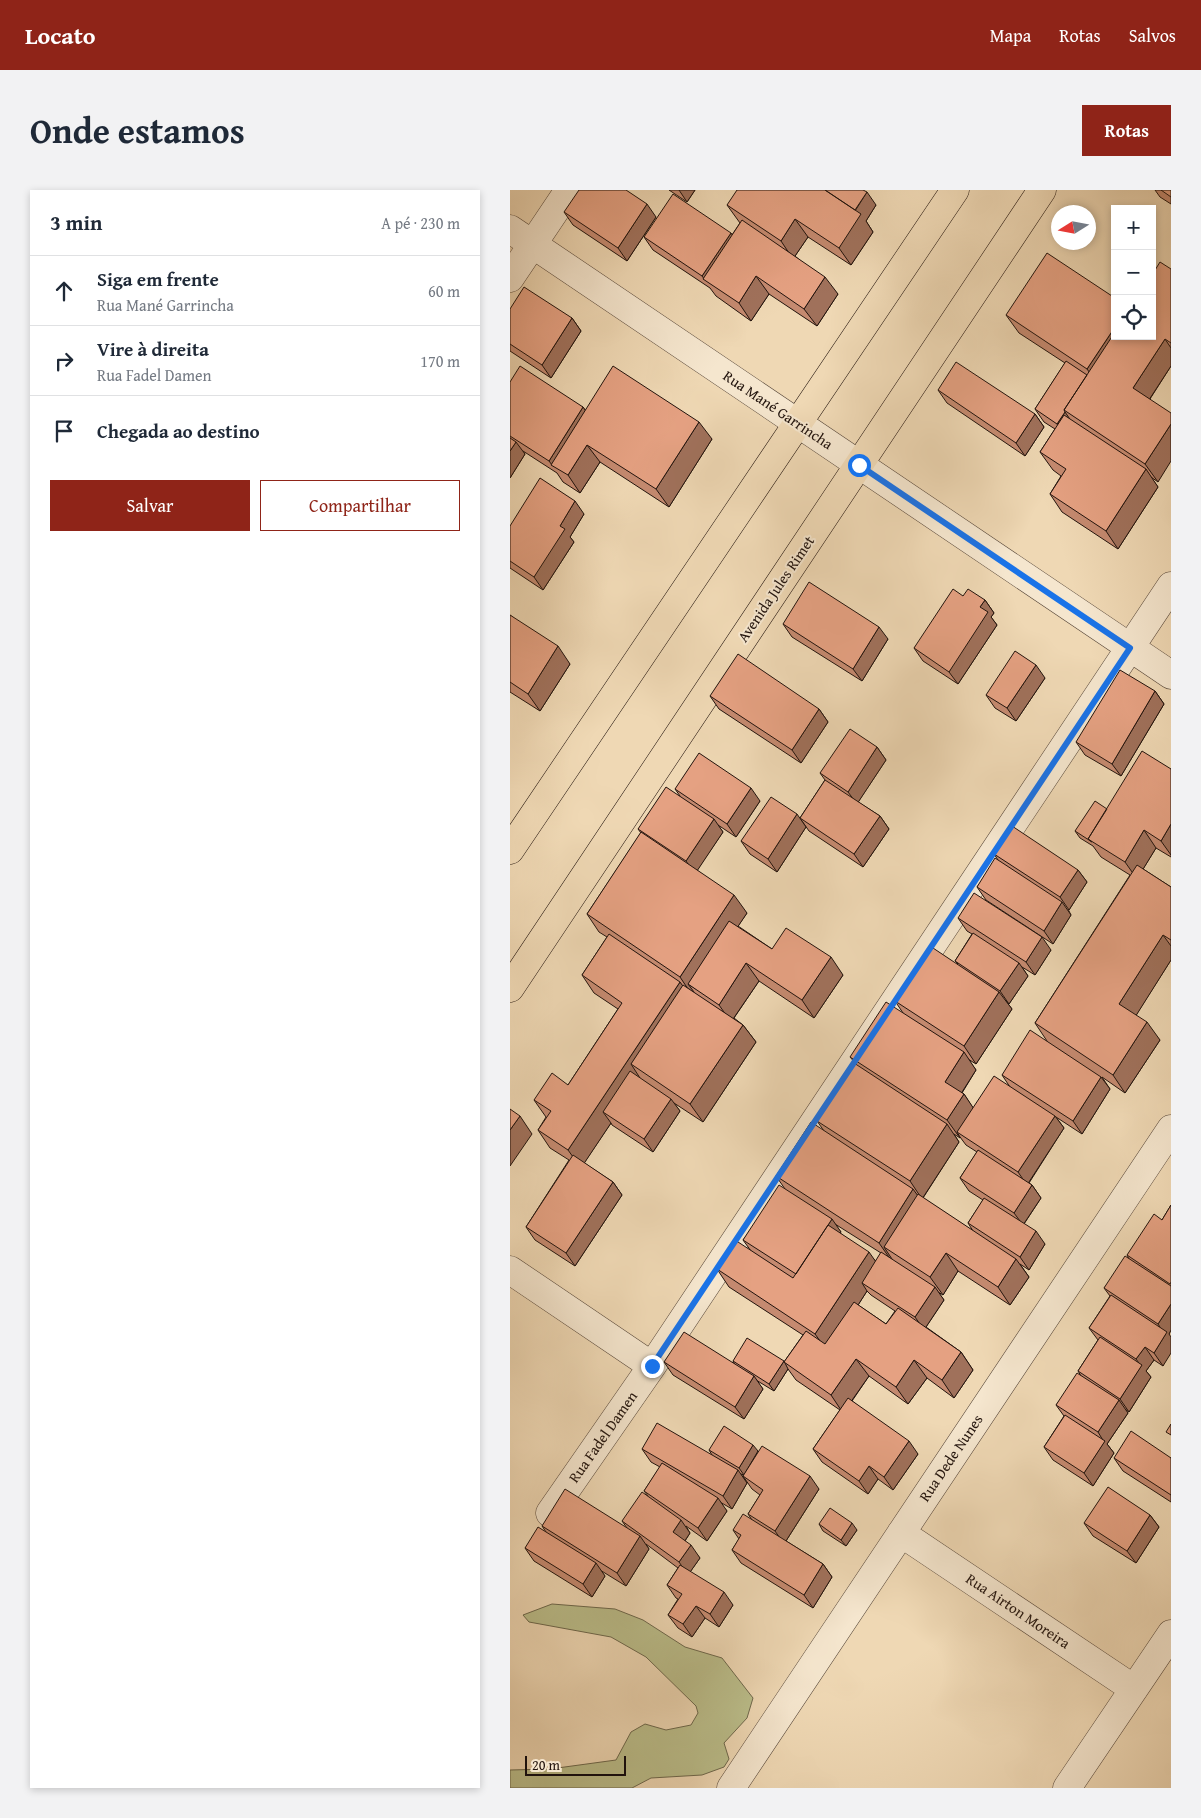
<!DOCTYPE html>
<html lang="pt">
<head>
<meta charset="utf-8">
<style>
  :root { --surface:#fff; --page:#f2f2f3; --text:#1f2937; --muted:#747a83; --line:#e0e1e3; --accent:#8f2418 }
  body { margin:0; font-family:"Gentium Book Plus",serif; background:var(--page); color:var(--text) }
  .controls { position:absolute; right:15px; top:15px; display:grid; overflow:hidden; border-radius:0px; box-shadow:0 2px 8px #0003 }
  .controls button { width:45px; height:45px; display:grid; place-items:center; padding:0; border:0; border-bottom:1px solid var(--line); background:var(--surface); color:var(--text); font:25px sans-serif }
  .compass { position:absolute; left:541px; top:15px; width:45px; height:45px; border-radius:50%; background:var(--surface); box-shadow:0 2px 8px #0003; rotate:259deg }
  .scale { position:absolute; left:15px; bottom:12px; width:101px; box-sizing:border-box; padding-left:5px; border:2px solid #21130d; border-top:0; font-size:14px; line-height:18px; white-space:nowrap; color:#21130d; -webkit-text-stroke:4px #f5e6ce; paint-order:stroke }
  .stop { position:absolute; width:15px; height:15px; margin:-11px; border:4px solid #1a73e8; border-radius:50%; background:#fff }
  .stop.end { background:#1a73e8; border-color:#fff; box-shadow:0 1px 5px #0008 }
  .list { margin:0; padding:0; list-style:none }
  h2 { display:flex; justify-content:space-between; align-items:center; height:65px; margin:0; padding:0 20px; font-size:21px }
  h2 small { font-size:16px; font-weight:400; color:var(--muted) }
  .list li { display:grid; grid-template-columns:32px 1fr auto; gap:15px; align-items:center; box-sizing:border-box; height:70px; padding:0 20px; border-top:1px solid var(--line) }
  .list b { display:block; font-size:19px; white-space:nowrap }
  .list p { margin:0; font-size:16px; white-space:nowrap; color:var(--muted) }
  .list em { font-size:16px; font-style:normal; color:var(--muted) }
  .actions { display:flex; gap:10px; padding:15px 20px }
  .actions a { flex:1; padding:11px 0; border:1px solid var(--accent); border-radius:0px; text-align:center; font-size:18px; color:var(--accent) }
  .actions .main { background:var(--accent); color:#fff }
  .icon { flex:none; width:28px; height:28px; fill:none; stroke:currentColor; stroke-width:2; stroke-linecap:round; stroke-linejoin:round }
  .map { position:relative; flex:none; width:661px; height:1598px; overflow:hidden; border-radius:0px }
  header { display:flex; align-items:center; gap:30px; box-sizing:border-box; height:70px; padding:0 25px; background:var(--accent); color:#fff }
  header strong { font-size:24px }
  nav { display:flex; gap:28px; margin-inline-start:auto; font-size:18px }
  .intro { display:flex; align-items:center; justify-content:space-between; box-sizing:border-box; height:120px; padding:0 30px }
  h1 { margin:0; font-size:35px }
  .button { padding:12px 22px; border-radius:0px; background:var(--accent); color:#fff; font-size:18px; font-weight:700 }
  main { display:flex; gap:30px; padding:0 30px }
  aside { flex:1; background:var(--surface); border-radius:0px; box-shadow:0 2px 8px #0003 }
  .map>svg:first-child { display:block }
  .green { fill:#bbbe8b; stroke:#6e684c }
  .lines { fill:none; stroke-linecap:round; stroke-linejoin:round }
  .minor-casing { stroke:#544437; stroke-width:29 }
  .major-casing { stroke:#21130d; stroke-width:29 }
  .minor { stroke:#f5e6ce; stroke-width:28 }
  .major { stroke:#efd8b4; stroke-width:28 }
  .wall { fill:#c58a70; stroke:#21130d; fill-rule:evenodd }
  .shaded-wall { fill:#a0715b; stroke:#21130d }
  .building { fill:#e5a182; stroke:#21130d }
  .route { stroke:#1a73e8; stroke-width:6 }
  .labels { text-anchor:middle; stroke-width:4; stroke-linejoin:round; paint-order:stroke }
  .street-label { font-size:15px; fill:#21130d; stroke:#f5e6ce }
</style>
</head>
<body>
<header>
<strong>Locato</strong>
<nav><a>Mapa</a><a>Rotas</a><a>Salvos</a></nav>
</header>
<div class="intro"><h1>Onde estamos</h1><a class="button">Rotas</a></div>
<main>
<aside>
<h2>3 min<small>A pé · 230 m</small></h2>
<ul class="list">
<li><svg class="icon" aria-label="ahead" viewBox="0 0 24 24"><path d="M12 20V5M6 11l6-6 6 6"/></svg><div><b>Siga em frente</b><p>Rua Mané Garrincha</p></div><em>60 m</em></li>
<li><svg class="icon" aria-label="right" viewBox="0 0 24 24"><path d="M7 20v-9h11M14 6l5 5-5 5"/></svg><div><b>Vire à direita</b><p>Rua Fadel Damen</p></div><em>170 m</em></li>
<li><svg class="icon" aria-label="arrive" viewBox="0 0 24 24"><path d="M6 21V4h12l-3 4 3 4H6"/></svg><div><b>Chegada ao destino</b></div></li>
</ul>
<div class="actions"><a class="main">Salvar</a><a>Compartilhar</a></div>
</aside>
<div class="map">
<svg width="661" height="1598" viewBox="0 0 661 1598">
  <rect width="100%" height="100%" fill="#efd8b4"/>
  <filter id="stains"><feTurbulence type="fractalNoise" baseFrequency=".004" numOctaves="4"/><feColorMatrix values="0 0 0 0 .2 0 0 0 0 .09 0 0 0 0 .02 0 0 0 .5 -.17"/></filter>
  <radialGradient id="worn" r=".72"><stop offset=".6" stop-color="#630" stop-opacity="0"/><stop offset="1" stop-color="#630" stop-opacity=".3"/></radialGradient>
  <path class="green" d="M42,1414L105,1419L133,1430L175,1457L212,1468L243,1508L237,1528L214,1553L219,1569L214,1577L192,1585L141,1588L122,1598H0V1580L40,1579L106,1570L121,1542L135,1534L156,1540L181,1535L188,1523L186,1516L136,1467L101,1447L19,1432L13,1425Z"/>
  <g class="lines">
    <g class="minor-casing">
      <path id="minor" d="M0,39L661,485
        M0,88L59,0
        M0,1080L142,1176
        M40,1323L142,1176L661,396
        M391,1343L624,1499
        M221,1598L661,939
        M557,1598L661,1444"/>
    </g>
    <g class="major-casing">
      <path id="major" d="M0,660L445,0
        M0,798L532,0"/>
    </g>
    <use href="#minor" class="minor"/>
    <use href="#major" class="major"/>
  </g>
  <path class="wall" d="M159,0H185L177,12Z
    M645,0H661V14L650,7Z
    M217,15H366L356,31L363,42L341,75L298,47L285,66L328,104L307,136L259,104L241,131L206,106L200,98L143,60L134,47L222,45L230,33Z
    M54,22L146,27L117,71L63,35Z
    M661,79V176L640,209L648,292L641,287L648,297L608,359L552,322L540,304L551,286L543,280L530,262L545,239L534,232L525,219L555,173L509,143L496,125L605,146Z
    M0,119L62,128L71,141L41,188L0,161Z
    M0,192L73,217L75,220L202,249L159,317L90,272L70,303L53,292L47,283L13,261L15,264L0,288Z
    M428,200L525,224L534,237L515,266L437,213Z
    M74,324L60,347L64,352L33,400L0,378V336Z
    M453,406L475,410L484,423L481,427L487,435L448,494L413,471L404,458Z
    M0,425L60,474L30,521L0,502Z
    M273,434L378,449L352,491L282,447Z
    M535,488L506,531L485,518L476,505Z
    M645,501L654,514L611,586L575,565L566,552Z
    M200,506L309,519L318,532L291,573L209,519Z
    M367,557L376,570L348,612L370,626L379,639L353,677L299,641L290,628L315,590L310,583Z
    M661,579V667L646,658L633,679L661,697V770L626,825L650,850L615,903L592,887L600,899L572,944L546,927L554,938L519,993L522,995L531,1008L514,1034L535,1054L519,1080L510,1074L519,1087L500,1115L448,1081L433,1105L428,1102L434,1110L416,1137L451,1162L463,1180L444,1208L417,1188L398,1214L359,1186L342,1211L408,1264L383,1300L368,1289L358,1304L312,1272L303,1259L330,1220L286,1190L278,1179L264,1201L246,1190L253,1199L234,1229L163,1185L154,1172L225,1175L223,1171L274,1172L293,1145L219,1097L207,1079L241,1061L233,1050L275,999L266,986L314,941L307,931L346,874L340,867L393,823L385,811L448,774L445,771L462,744L457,741L448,728L541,760L525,785L512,777L518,786L499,814L496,811L502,819L466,874L458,869L466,880L452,903L454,904L463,918L500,897L492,885L537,851L525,833L620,685L591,667L583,656L570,648L565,641L597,619ZM444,944L450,948V947L456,955L467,962L450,988L459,1001L473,1010L458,1033L463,1041L413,1008L449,952ZM325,1034L371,1063L366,1071L330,1043L331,1042ZM357,1101L361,1105L385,1121L376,1134L348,1115Z
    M165,599L250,611L226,647L208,635L213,642L187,680L237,723L228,736L262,759L333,785L304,828L249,791L224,828L233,835L246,852L193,932L164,913L170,921L143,962L102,935L101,933L74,973L103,992L112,1005L65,1076L25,1050L16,1037L59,970L40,958L28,940L36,927L24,910L58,895L108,819L84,803L72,785L97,747L89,742L77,724L131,643L128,639L170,606Z
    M296,637L267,682L240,664L231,651Z
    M484,664L568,680L577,692L559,720L558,719L561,725L543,754L476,710L467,697L488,670Z
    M661,1015V1140L659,1144L653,1176L644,1170L636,1181L641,1187L619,1222L615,1219L618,1223L597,1254L604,1263L583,1296L543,1270L534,1257L554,1226L546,1215L571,1186L568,1181L588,1150L579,1138L600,1106L594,1098L619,1069L617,1065L652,1030Z
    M132,1259L202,1265L199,1260L248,1261L234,1285L231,1284L237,1293L222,1319L210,1312L217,1321L197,1351L176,1336L180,1343L175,1351L190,1368L180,1382L223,1415L209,1437L195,1428L182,1447L168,1438L158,1425L168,1409L166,1408L157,1395L168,1378L136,1354L139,1359L116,1396L90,1380L95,1386L82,1407L24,1371L15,1358L36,1342L32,1336L117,1338L112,1331L138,1306L134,1301L150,1277L141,1272Z
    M604,1268H661V1312L613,1281Z
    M233,1286L309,1299L276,1351L313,1374L322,1387L303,1418L231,1373L222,1360L229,1349L223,1340L242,1330L238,1324L250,1305L242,1299Z
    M640,1325L649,1337L626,1373L583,1346L574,1333Z
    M309,1334L347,1340L336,1356L313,1341Z"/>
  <path class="shaded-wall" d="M169,0H185L177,12Z
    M357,2L366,15L356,31L363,42L341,75L329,58L345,21Z
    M137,14L146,27L117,71L108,58Z
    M285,29L298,47L283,69L271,51Z
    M221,43L230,56L195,90L192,86Z
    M246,86L259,104L241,131L229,113Z
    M315,87L328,104L307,136L294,119Z
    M62,128L71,141L41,188L32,175Z
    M605,137V146L590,197L577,179Z
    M655,149L661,158V176L635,216L623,198Z
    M73,217L82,230L42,275L39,271Z
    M555,222L564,235L556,247L547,234Z
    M525,224L534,237L515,266L506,253Z
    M189,232L202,249L159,317L146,299Z
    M661,234V271L648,292L635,274Z
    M6,252L15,264L0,288V261Z
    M77,255L90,272L70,303L58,285Z
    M636,279L648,297L608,359L596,341Z
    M65,311L74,324L60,347L64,352L33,400L24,387L50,336Z
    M475,410L484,423L481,427L487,435L448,494L439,482L470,417Z
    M369,437L378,449L352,491L343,479Z
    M48,456L60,474L30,521L18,504Z
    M526,475L535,488L506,531L497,518Z
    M645,501L654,514L611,586L602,574Z
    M309,519L318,532L291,573L282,560Z
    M367,557L376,570L347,614L338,602Z
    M241,598L250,611L226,647L217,634Z
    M287,624L296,637L267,682L258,669Z
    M370,626L379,639L353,677L344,664Z
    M204,629L213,642L185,684L176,671Z
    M661,634V665L651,651Z
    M634,640L646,658L627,689L615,672Z
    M568,680L577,692L559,720L550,707Z
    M224,705L237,723L186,799L178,794L184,802L182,805L170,787Z
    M552,712L561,725L543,754L534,741Z
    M653,745L661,756V770L622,832L609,814Z
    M532,747L541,760L525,785L516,772Z
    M321,767L333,785L304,828L292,810Z
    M236,773L249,791L221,832L209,815Z
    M509,773L518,786L499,814L490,801Z
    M170,792L182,809L121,874L130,888L93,922L101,933L71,978L58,960Z
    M489,802L502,819L466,874L454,856Z
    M637,832L650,850L615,903L603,885Z
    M233,835L246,852L193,932L180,914Z
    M454,862L466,880L447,910L435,892Z
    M591,887L600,899L572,944L563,931Z
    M454,904L466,922L447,942L450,947V948L437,930Z
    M161,909L170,921L143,962L134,949Z
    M10,926L22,944L0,976V940Z
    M545,926L554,938L517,995L508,982Z
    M437,934L449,952L412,1009L400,991Z
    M103,992L112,1005L65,1076L56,1063Z
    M522,995L531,1008L513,1035L504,1023Z
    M403,999L416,1017L374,1057L382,1069L381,1070L369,1053Z
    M322,1029L331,1042L295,1097L286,1084Z
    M526,1041L535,1054L519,1080L510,1067Z
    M359,1062L371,1079L352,1093L357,1101L318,1162L305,1144Z
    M436,1063L448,1081L433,1105L420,1087Z
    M506,1069L519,1087L500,1115L488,1097Z
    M425,1097L434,1110L414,1140L405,1127Z
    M661,1114V1140L659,1144L661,1147V1163L653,1176L644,1163L655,1145L648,1134Z
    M635,1157L644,1170L636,1181L641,1187L619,1222L610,1209L631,1176L626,1169Z
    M451,1162L463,1180L444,1208L432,1190Z
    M346,1169L359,1186L333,1223L321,1205Z
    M404,1170L417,1188L398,1214L386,1197Z
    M274,1171L278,1179L264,1201L259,1194Z
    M244,1186L253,1199L234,1229L225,1217Z
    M609,1210L618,1223L597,1254L604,1263L583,1296L574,1283L594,1252L588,1242Z
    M399,1251L408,1264L383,1300L374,1287Z
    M243,1255L248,1261L234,1285L229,1278Z
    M359,1276L368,1289L358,1304L349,1291Z
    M228,1280L237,1293L222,1319L213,1306Z
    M300,1286L309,1299L274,1354L265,1341Z
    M208,1308L217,1321L197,1351L188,1338Z
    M640,1325L649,1337L626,1373L617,1361Z
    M171,1330L180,1343L172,1355L163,1342Z
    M342,1333L347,1340L336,1356L331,1350Z
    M130,1346L139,1359L116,1396L107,1383Z
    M181,1355L190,1368L178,1385L169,1372Z
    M86,1373L95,1386L82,1407L73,1394Z
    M313,1374L322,1387L303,1418L294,1405Z
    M214,1402L223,1415L209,1437L200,1424Z
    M186,1416L195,1428L182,1447L173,1434Z"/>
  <path class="building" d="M69,0H116L137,14L108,58L54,22Z
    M227,0H315L351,24L329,58L285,29L271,51L217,15Z
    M315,0H353L357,2L345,20Z
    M651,0H661V7Z
    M163,4L221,43L192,86L134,47Z
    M232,30L315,87L294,119L246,86L229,113L193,89Z
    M537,63L605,108V137L577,179L496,125Z
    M650,72L661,79V153L655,149L623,198L661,223V234L635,274L554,220L605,142V146H642V85Z
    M14,97L62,128L32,175L0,154V119Z
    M556,171L577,185L554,220L555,222L547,234L525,219Z
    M446,172L525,224L506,253L428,200Z
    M10,176L73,217L39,271L0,246V192Z
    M103,176L189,232L146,299L77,255L58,285L41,275Z
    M554,225L636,279L596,341L540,304L556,279L530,262Z
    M0,248L6,252L0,261Z
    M30,288L65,311L50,336L55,339L24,387L0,371V336Z
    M299,392L369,437L343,479L273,434Z
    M443,399L453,406L458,399L475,410L470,417L478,422L439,482L404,458Z
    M0,425L48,456L18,504L0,492Z
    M505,461L526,475L497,518L476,505Z
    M228,464L309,519L282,560L200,506Z
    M610,480L645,501L602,574L566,552Z
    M340,539L367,557L338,602L310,583Z
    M632,561L661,579V634L651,651L634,640L615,672L578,649Z
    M189,563L241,598L217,634L165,599Z
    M315,590L370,626L344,664L290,628Z
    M156,597L204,629L176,671L128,639Z
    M261,607L287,624L258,669L231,651Z
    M585,611L597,619L578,649L582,652L565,641Z
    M502,636L568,680L550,707L484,664Z
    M131,642L224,705L170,787L77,724Z
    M485,668L552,712L534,741L467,697Z
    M627,675L661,697V750L653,745L609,814L637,832L603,885L525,833Z
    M464,703L532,747L516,772L448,728Z
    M219,731L262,759L276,738L321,767L292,810L236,773L209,815L178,794Z
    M463,743L509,773L490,801L445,771Z
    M99,744L170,792L58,960L28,940L41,921L24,910L42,883L58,895L112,813L72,785Z
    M420,756L489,802L454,856L385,811Z
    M173,795L233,835L180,914L121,874Z
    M376,812L454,862L435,892L454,904L437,930L340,867Z
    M520,840L591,887L563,931L492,885Z
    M344,873L437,934L400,991L307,931Z
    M120,881L161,909L134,949L93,922Z
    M484,886L545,926L508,982L447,942Z
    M0,919L10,926L0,940Z
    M301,932L403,999L369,1053L266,986Z
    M468,960L522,995L504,1023L450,988Z
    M63,965L103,992L56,1063L16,1037Z
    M269,995L322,1029L286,1084L233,1050Z
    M408,1004L506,1069L488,1097L436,1063L420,1087L374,1057Z
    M474,1008L526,1041L510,1067L458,1033Z
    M661,1015V1092L660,1094L617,1065L644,1024L652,1030Z
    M318,1035L359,1062L305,1144L207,1079L225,1050L283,1088Z
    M371,1062L425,1097L405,1127L352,1093Z
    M615,1066L661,1096V1114L648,1134L594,1098Z
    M601,1105L657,1142L644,1163L635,1157L626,1169L579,1138Z
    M344,1112L376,1134L388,1118L451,1162L432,1190L404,1170L386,1197L346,1169L321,1205L274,1172L296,1141L315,1154Z
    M174,1142L244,1186L225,1217L154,1172Z
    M590,1147L632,1175L610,1209L568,1181Z
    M237,1148L274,1171L259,1194L223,1171Z
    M567,1183L609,1210L588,1242L546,1215Z
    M338,1208L399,1251L374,1287L359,1276L349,1291L303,1259Z
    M555,1225L595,1251L574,1283L534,1257Z
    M147,1233L228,1280L213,1306L132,1259Z
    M661,1234V1245L656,1242Z
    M214,1236L243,1255L229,1278L199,1260Z
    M621,1241L661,1268V1305L604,1268Z
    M252,1256L300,1286L265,1341L238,1324L253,1300L233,1286Z
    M152,1273L208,1308L188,1338L134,1301Z
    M598,1297L640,1325L617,1361L574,1333Z
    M55,1299L130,1346L107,1383L32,1336Z
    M132,1302L171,1330L163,1342L181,1355L169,1372L112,1331Z
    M320,1318L342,1333L331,1350L309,1334Z
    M233,1324L313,1374L294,1405L222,1360L231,1345L223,1340Z
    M28,1337L86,1373L73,1394L15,1358Z
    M170,1375L214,1402L200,1424L186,1416L173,1434L158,1425L172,1404L157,1395Z"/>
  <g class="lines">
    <path class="route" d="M142,1176L620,458L349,275"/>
  </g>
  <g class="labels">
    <g class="street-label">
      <text transform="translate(268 220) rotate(34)" y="5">Rua Mané Garrincha</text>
      <text transform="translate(266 399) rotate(-56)" y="5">Avenida Jules Rimet</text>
      <text transform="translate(93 1247) rotate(-55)" y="5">Rua Fadel Damen</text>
      <text transform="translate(441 1268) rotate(-56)" y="5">Rua Dede Nunes</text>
      <text transform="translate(508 1421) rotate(34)" y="5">Rua Airton Moreira</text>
    </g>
  </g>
  <rect width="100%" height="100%" filter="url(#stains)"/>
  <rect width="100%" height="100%" fill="url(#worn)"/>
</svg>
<div class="controls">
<button>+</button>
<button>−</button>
<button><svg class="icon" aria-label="locate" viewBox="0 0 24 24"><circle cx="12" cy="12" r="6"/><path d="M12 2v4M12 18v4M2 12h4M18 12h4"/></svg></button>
</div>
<svg class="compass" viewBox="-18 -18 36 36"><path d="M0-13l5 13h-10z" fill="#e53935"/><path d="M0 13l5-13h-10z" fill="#747a83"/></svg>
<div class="scale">20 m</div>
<div class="stop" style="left:349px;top:275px"></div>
<div class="stop end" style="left:142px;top:1176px"></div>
</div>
</main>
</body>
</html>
